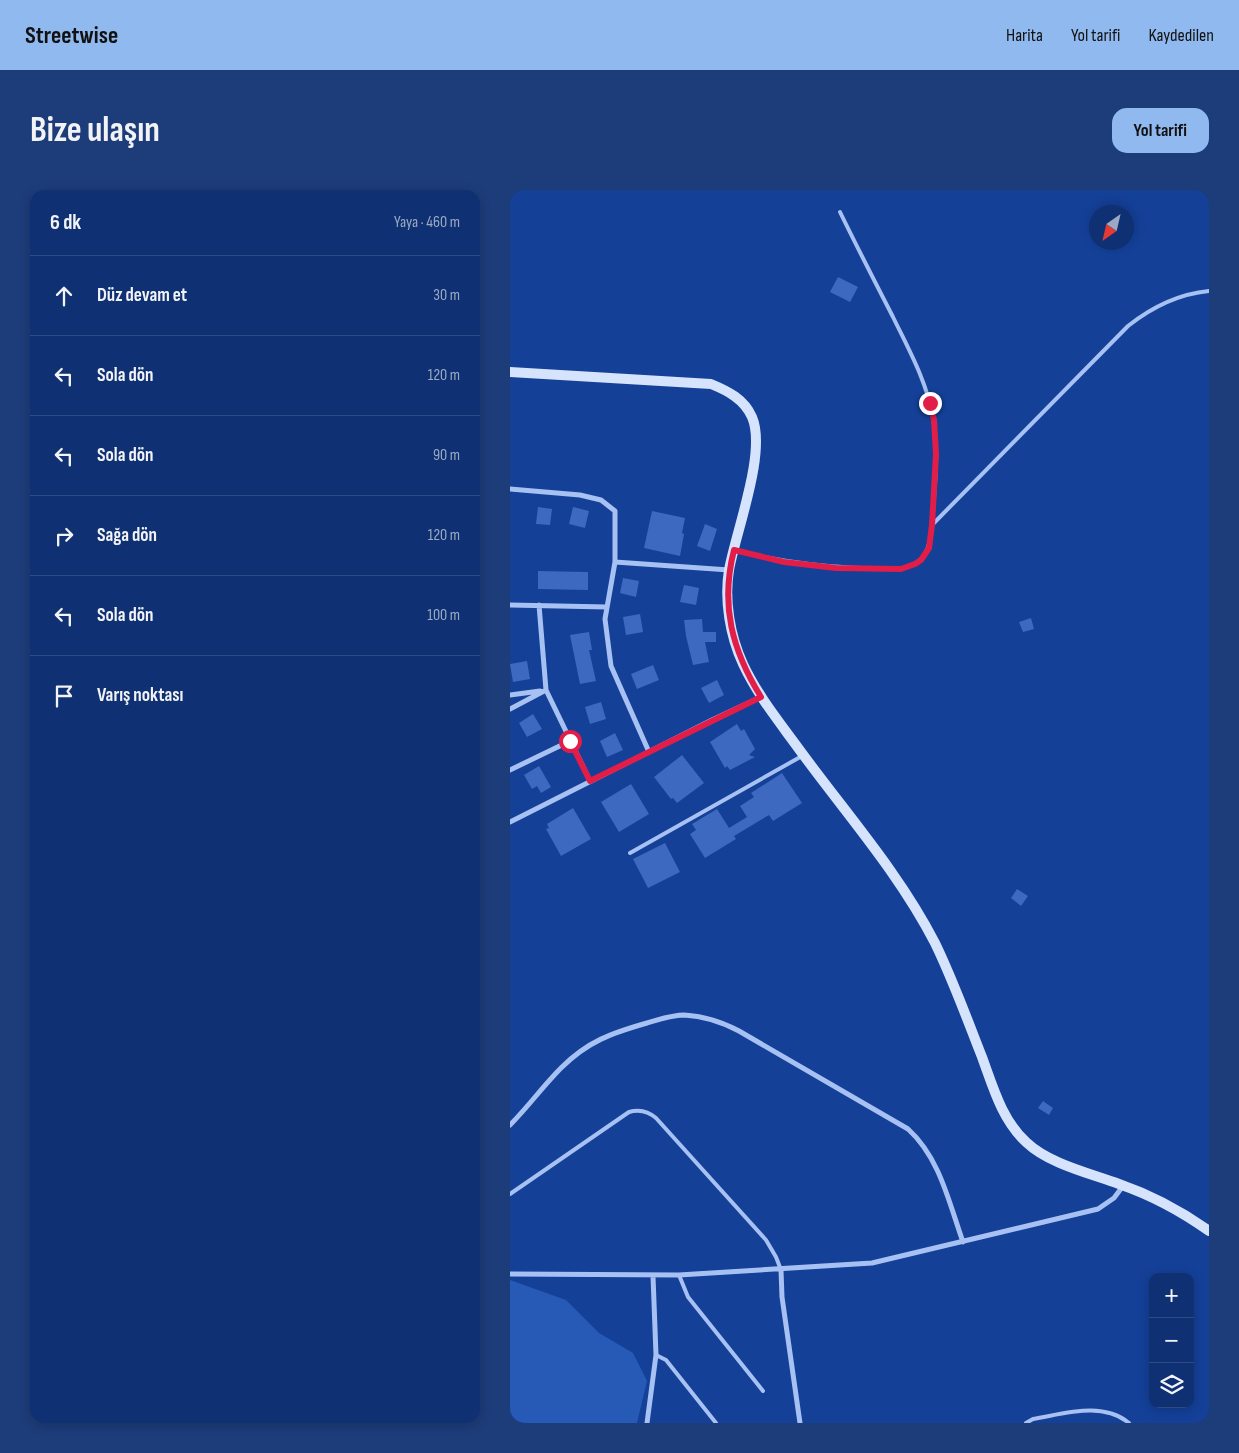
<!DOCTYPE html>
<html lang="tr">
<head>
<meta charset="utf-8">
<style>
  :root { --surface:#0f3072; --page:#1d3c7a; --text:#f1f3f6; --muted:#9ba9c4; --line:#2f4b84; --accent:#90b9f0 }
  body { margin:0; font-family:"Sofia Sans Condensed",sans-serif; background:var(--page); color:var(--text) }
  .controls { position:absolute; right:15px; bottom:15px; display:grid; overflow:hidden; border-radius:10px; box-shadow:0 2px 12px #0003 }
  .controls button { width:45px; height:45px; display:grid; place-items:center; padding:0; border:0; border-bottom:1px solid var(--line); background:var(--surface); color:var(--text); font:25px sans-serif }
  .compass { position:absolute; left:579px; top:15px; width:45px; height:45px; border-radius:50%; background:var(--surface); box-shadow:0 2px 12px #0003; rotate:214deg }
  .stop { position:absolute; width:15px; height:15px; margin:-11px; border:4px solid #e11d48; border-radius:50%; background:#fff }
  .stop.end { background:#e11d48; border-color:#fff; box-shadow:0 1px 5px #0008 }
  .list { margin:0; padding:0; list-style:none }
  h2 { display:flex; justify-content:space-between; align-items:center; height:65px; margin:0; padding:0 20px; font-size:21px }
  h2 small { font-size:16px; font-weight:400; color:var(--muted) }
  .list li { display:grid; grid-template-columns:32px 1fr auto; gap:15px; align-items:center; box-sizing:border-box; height:80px; padding:0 20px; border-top:1px solid var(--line) }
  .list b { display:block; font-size:19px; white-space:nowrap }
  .list em { font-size:16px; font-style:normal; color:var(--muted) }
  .icon { flex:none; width:28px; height:28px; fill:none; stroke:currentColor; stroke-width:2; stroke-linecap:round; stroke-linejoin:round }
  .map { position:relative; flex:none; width:699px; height:1233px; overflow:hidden; border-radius:15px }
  header { display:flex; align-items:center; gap:30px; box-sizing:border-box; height:70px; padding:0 25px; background:var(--accent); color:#111 }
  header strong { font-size:24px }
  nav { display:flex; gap:28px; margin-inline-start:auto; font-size:18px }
  .intro { display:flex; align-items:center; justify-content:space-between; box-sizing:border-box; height:120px; padding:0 30px }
  h1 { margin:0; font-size:35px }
  .button { padding:12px 22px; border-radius:15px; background:var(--accent); color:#111; font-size:18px; font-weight:700 }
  main { display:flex; gap:30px; padding:0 30px }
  aside { flex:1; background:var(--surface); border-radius:15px; box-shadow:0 2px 12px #0003 }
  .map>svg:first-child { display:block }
  .green { fill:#2759b6 }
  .building { fill:#3d69c0 }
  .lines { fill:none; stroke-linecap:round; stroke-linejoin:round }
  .lane { stroke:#a7c1f3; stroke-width:4 }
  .street { stroke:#a7c1f3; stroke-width:5 }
  .secondary { stroke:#d6e3fc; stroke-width:10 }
  .route { stroke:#e11d48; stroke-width:6 }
</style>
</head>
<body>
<header>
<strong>Streetwise</strong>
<nav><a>Harita</a><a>Yol tarifi</a><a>Kaydedilen</a></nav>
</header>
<div class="intro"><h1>Bize ulaşın</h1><a class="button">Yol tarifi</a></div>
<main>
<aside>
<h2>6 dk<small>Yaya · 460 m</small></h2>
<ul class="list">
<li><svg class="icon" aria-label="ahead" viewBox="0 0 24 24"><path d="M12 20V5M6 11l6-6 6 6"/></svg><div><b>Düz devam et</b></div><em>30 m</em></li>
<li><svg class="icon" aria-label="left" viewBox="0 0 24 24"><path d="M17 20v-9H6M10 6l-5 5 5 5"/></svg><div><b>Sola dön</b></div><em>120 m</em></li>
<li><svg class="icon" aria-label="left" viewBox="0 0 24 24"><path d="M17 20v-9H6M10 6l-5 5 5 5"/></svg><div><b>Sola dön</b></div><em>90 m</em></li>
<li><svg class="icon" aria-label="right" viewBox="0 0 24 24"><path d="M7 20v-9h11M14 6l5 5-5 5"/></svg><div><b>Sağa dön</b></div><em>120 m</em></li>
<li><svg class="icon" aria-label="left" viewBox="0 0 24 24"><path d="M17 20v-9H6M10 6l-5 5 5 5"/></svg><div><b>Sola dön</b></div><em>100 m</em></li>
<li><svg class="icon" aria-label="arrive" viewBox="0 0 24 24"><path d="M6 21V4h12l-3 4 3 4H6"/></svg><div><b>Varış noktası</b></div></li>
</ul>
</aside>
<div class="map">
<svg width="699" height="1233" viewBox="0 0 699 1233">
  <rect width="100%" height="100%" fill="#144098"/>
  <path class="green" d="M0,1090L56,1110L89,1143L123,1163L137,1191L127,1233H0Z"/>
  <path class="building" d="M328,87L348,97L340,112L320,102Z
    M28,317L42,319L40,335L26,334Z
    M63,317L79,321L75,338L59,334Z
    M142,321L175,328L172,343L174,344L170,366L134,358Z
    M195,334L207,339L200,361L187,356Z
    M28,381L78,382V400L28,399Z
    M113,388L129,391L126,407L110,403Z
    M174,395L189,398L186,415L170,412Z
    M130,424L133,442L116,445L113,427Z
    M521,428L524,439L513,442L509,432Z
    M192,429L193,442H206V452H195L199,472L183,475L176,446L174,430Z
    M79,442L82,460H79L86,491L70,494L60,445Z
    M17,471L20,489L3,492L0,474Z
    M143,475L149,490L127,499L121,484Z
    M207,490L214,505L199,513L191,498Z
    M91,512L96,529L80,534L75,517Z
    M23,524L32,539L17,547L9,533Z
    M227,534L231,541L234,539L245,559L239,565L245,567L220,580L217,576L215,578L200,552Z
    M105,543L113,560L97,567L90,551Z
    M172,565L194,593L167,613L163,608L161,609L144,587Z
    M29,576L41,597L31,603L27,596L22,599L14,585Z
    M272,583L292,613L263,631L259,625L224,646L226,649L195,668L180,644L186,640L182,634L207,619L219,638L237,627L230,616L244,607L241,603Z
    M121,594L139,624L109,642L91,612Z
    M63,618L81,649L51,666L36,639L39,638L37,634Z
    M155,653L170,682L138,698L123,669Z
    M507,699L518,706L511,716L501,708Z
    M533,911L543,918L539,925L528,918Z"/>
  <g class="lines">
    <path class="lane" d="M422,335L618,136C642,117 668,104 699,101
      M224,360C278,374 328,378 383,379C420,378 421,352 423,323C425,292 429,259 423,228C417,192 399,160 383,127C365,92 347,57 330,22
      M120,663L292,566
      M0,1004L119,922C129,919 138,921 146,928L256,1050L266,1067L271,1080
      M169,1085L178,1107L253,1201
      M146,1165L156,1170L206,1233
      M516,1233L523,1229C554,1224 592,1211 619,1233"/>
    <path class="street" d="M0,299L70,305L91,310L105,321V372L95,429L101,476L139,562
      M105,372L219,380
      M0,415L97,417
      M29,415L36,500L80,591
      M0,505L30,501
      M0,519L36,500
      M0,580L60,551
      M0,632L202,530L251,507
      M0,935C18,917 33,896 51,878C78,851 102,843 137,833C150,829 162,825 174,825C194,826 212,832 229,841L398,939C430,968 439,1013 453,1052
      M271,1080L272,1107L290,1233
      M0,1084L169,1085L362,1073L588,1019L604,1008L613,996
      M137,1233L146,1165L143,1086"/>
    <path class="secondary" d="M0,182L201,194C218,201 234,209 242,227C257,262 226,341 219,380C214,410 220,446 233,474C247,504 267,529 286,555C333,620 388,681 425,753C443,790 457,829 472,867C483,897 492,930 516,952C539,974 579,983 609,994C641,1005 671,1021 699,1041"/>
  </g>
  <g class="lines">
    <path class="route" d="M60,551L80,591L251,507C222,460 210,415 224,360L274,372L326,378L391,379L405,374L411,370L419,358L422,335L426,264L424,230L420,213"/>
  </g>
</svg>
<div class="controls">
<button>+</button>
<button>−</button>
<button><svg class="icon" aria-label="layers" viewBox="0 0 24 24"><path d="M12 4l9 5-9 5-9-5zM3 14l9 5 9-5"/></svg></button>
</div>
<svg class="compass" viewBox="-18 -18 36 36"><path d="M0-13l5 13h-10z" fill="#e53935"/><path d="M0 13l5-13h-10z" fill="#9ba9c4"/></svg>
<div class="stop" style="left:60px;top:551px"></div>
<div class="stop end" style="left:420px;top:213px"></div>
</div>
</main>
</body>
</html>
